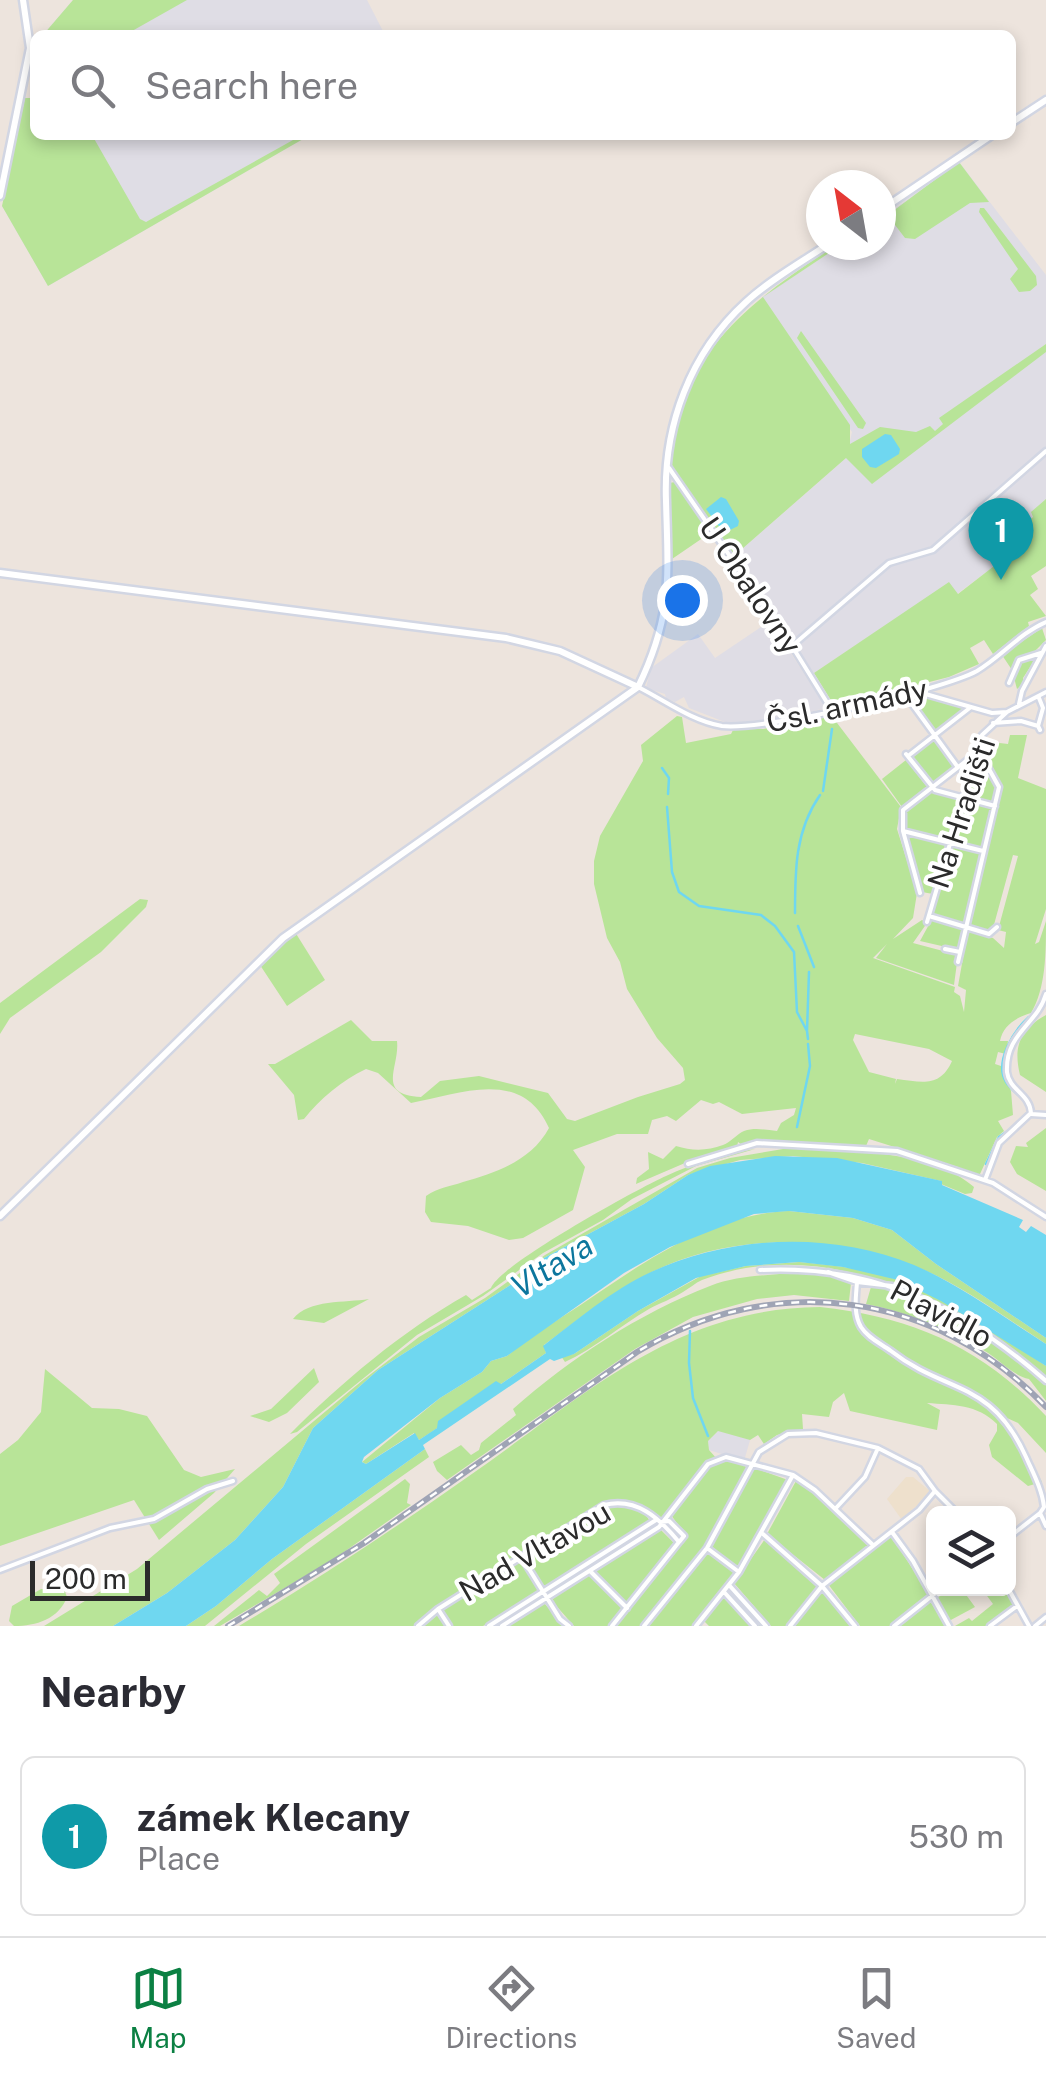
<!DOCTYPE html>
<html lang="en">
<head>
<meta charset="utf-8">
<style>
  :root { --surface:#fff; --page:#f2f2f3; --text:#2b2b33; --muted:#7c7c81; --line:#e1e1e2; --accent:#0b8043 }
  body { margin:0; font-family:"Public Sans",sans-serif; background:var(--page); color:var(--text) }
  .controls { position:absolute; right:30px; bottom:30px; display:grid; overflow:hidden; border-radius:15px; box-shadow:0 5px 15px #0003 }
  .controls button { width:90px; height:90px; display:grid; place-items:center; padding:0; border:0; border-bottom:2px solid var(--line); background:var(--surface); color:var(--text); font:50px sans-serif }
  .compass { position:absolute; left:806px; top:170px; width:90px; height:90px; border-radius:50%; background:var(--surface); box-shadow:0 5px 15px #0003; rotate:329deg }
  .scale { position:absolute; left:30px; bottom:25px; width:120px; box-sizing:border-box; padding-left:10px; border:5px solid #2b2b2b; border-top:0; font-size:28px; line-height:35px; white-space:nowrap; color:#2b2b2b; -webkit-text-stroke:8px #fff; paint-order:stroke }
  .you { position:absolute; left:682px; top:600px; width:35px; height:35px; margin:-25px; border:8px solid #fff; border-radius:50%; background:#1a73e8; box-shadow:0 0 0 15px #1a73e833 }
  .badge { display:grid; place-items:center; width:65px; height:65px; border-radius:50%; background:var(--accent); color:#fff; font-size:32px; font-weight:700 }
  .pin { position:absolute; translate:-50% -82px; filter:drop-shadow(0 2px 5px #0008) }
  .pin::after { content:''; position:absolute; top:52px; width:35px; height:30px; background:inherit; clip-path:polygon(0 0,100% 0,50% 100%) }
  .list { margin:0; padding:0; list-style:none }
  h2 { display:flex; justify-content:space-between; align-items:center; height:130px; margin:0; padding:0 40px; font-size:42px }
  h2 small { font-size:32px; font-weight:400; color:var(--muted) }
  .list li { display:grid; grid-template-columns:65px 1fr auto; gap:30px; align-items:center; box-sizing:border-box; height:160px; margin:0 20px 20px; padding:0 20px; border:2px solid var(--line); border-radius:15px }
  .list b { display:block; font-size:38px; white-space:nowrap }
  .list p { margin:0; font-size:32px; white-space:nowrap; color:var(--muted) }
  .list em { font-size:32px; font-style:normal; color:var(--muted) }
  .icon { flex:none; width:55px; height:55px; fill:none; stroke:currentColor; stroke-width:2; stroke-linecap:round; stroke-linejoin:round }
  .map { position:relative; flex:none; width:1046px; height:1626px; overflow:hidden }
  .search { position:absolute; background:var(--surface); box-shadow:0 5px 15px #0003; left:30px; right:30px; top:30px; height:110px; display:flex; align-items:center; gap:25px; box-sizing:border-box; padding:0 35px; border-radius:15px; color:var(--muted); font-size:38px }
  .sheet { height:310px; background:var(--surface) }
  nav { display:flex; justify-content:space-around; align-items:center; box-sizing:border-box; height:140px; border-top:2px solid var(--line); background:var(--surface); font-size:28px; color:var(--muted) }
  nav a { display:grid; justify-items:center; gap:5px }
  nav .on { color:var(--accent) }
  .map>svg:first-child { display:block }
  .industrial { fill:#dfdde5 }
  .education { fill:#eee0cc }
  .green { fill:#b8e498; fill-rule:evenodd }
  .water { fill:#6fd7f0 }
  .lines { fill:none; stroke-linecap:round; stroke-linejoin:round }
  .stream { stroke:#6fd7f0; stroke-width:2.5 }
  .minor-casing { stroke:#d2d6e3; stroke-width:9 }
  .tertiary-casing { stroke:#d2d6e3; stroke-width:11 }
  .minor { stroke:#fff; stroke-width:4 }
  .tertiary { stroke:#fff; stroke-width:6 }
  .rail-casing { stroke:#9fa4b5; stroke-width:6 }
  .rail { stroke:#fff; stroke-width:2.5; stroke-dasharray:8; stroke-linecap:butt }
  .labels { text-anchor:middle; stroke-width:8; stroke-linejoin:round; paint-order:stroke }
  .street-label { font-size:30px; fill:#2b2b2b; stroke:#fff }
  .water-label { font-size:32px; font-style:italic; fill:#0c769d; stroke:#fff }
</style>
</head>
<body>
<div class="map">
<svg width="1046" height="1626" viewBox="0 0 1046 1626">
  <rect width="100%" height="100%" fill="#ede4dd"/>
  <path class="industrial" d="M73,0H367L385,35H43Z
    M70,135H310L48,286L2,206Z
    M959,162L1046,275V499L1032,512L1033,517L1002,543L1008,556L957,594L949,583L814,673L734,556L846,458L852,432L762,297L841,245H881V218Z
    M770,621L826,708L753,725L730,724L689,708L684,697L675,702L666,698L665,694L646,688L651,668L698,634L715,658Z
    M719,1430L750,1440L744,1461L709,1450L708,1441Z"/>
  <path class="education" d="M906,1477H913L931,1492L902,1520L887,1499Z"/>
  <path class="green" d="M73,0H187L125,35H43Z
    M25,98H35V135H92L140,219L146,222L302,135H310L48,286L2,206Z
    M959,162L989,202L970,203L915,239L905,238L892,221L893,211Z
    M980,208H984L1036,276L1037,285L1030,291L1019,292L1010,279L1018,269L979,212Z
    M835,245H841L763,297L850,425V444L880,427L916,432L930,426L935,431L943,424L939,418L1046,344V352L872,484L846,458L734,556L669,463C673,446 674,427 680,410C706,331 769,290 835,245Z
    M801,331L866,423L863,429L858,428L797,338Z
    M675,482L710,533L672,559L669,483Z
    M1046,499V566L1031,576L1038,589L1030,595L1046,616L1028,622L1029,626L993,654L984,640L970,648L979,664L949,677L874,696L872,693C862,700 844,707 832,702L814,673L949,582L958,594L1007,556L1002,543L1033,517L1031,512Z
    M1042,628L1046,640L1033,653L1036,658L1023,678L1024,683L1017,689L1012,670L1002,655Z
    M915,694L962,706L963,710L934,733L908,700Z
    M831,715L901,807L897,829L917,893L913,918L893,939L922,920L927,923L913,943L958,955L954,985L876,958L887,944L873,958L955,987L954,992L960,996L964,1012L966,990L958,986L968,930L993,938L1004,948L1006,932L998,930L1018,856L1013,855L992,932L970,925L1003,787L984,751L983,741L1008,744L1010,735H1027L1018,778L1046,789V909L1035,944L1039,942L1046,921C1046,953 1046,988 1031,1013C1017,1017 1003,1025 1000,1041H1008L1006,1054L998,1052L995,1064L1001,1066L1011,1091L1013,1115L998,1121L1004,1131L997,1137L980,1174L975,1176L958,1167L869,1139L866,1146L768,1140L742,1145L738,1142L737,1147L685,1163L636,1184L637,1178L649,1169L648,1152L663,1159L676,1146C692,1151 707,1151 723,1145C731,1142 737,1134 744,1131C755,1127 766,1130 777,1131L781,1123L794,1115L796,1108L742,1114L719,1102L713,1104L701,1100L676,1121L667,1116L652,1120L648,1134H617L573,1150L585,1167L573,1210L523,1238L509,1240L468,1226L431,1222L425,1212L426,1196C439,1187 449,1187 463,1182C497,1172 531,1161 549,1128C522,1067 459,1094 411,1103L378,1073L366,1069C342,1080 320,1099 304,1119L298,1120L294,1095L268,1064H275L351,1020L372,1041H397C400,1067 375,1095 421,1097L440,1081L479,1076L548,1093L567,1119L575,1121L638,1097L680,1084L685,1080L683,1068L657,1038L627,989L620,962L607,938L594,884V861L600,836L643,761L641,745L677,716L682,717L686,743L731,734L734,728L763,729ZM855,1034L929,1049L952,1061C940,1088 922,1082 897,1079L895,1084L896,1079L869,1072L853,1040Z
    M933,739L954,766L932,783L912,757Z
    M981,757L997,788L993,802L965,795Z
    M906,760L927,787L902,807L882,779Z
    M931,792L958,799L947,840L907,830L906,811Z
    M964,800L992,807L983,848L953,841Z
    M909,836L945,845L933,894L922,892L907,839Z
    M951,845L981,853L964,924L932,915Z
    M140,899L148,900L146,907L101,952L10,1018L0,1034V1003Z
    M932,919L963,928L959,950L920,941Z
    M295,932L325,980L287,1006L260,965Z
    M1046,1015V1092L1020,1075C1013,1047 1020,1029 1046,1015Z
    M1046,1128V1191L1017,1174L1010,1162L1016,1146L1028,1147L1026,1143Z
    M795,1147C846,1150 934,1151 974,1187L972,1193L965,1194L941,1184V1181L862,1163L793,1156L740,1160L688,1175L644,1204L544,1258L515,1282L378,1370L313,1428L283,1487L235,1540L167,1593L113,1626H44L137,1569L363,1380L419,1337L485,1298L545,1255L697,1168L730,1158Z
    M755,1149L696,1166L632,1199L603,1220L543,1253L483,1296L417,1335L297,1432L290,1434C342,1382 401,1332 466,1295L472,1300L491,1288C499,1265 637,1189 666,1176C694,1163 724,1154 755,1149Z
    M789,1211L853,1218L892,1230L936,1264L1046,1338V1344C1004,1317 961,1284 914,1266C831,1234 732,1233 652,1272C613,1291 578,1320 544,1345L546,1353L430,1433L419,1440L414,1433L366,1464L362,1462L440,1398L482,1372L491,1361L507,1356C531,1336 556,1321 582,1304C644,1262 710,1214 789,1211Z
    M799,1262C832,1265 867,1269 898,1280C950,1299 1001,1335 1046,1366V1379C955,1300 824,1234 702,1280C695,1283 690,1288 683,1292C672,1299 660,1303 649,1309C620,1326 595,1348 565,1362L561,1356L574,1354L638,1311L701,1276L746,1266Z
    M779,1274H824L851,1283L849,1301L794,1295L757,1299L693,1317L635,1349L447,1480L437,1471L433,1462L461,1445L471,1455L479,1450L481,1443L516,1415L513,1409C569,1359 640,1313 710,1286C732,1277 756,1276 779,1274Z
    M862,1284C931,1288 995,1341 1046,1383V1401L1029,1379C1013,1376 998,1358 983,1350C946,1327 909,1313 866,1304L871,1287Z
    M369,1299L324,1323L293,1319C309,1299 345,1303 369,1299Z
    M820,1307C913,1317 981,1347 1046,1416V1453L1018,1423L1007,1418L1042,1482L1028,1486L992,1457L989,1445L997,1431V1424C977,1404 953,1405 927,1403L940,1410L937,1430L850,1411L844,1393L833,1402L829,1417L802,1414L803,1429L777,1435L764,1444L758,1435L750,1440L718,1431L708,1441L709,1450L717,1459L703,1465L663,1517L659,1518L641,1506L616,1499L592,1509L527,1552L516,1553L513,1560L431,1612L416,1626H239C318,1579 394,1529 469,1476C583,1397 674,1308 820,1307Z
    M314,1368L319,1382L287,1413L269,1422L250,1416L271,1409Z
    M45,1369L92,1408L119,1409L147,1416L184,1470L201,1477L235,1469L214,1493L159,1540L134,1500L0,1546V1454L18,1440L41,1412Z
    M425,1449L429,1457L306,1544L205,1626H186L216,1606L272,1559Z
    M724,1460L745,1465L747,1470L714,1534L642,1626H616L687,1537L671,1515L710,1465Z
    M754,1468L788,1480L741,1566L735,1567L710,1545Z
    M405,1479L410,1484L407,1503L411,1505L334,1559L220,1626H214L259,1590L267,1596L280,1583L274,1574Z
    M796,1481L822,1499L868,1546L825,1580L767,1534Z
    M617,1504L643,1511L650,1521L483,1626H421L434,1615L604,1507Z
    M660,1529L675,1544L629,1601H624L596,1574L597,1570Z
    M891,1535L929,1595L890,1626H860L828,1584Z
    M765,1539L818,1585L788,1626H771L734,1583Z
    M709,1552L732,1568L734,1574L693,1626H646L704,1553Z
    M590,1575L621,1606L622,1610L609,1626H574L552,1601L554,1597Z
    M730,1588L764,1626H709L704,1621Z
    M41,1589H64L67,1597C59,1619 36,1626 14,1626L9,1621L12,1606Z
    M946,1589H967L964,1592L975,1607L949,1621L937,1599Z
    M982,1589H1005L1014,1605L986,1626H955L969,1618L972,1621L993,1604Z
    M823,1590L852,1626H794Z
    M930,1601L946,1626H898Z
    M544,1603L565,1626H509L510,1624Z"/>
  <path class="water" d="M885,434L891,435L900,449L899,454L876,468L870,467L862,457V449Z
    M721,497L726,499L739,521L738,526L724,533L706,509Z
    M775,1156L837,1158L942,1181V1185L1023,1220L1019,1227L1026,1232L1031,1226L1046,1235V1338L936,1264L892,1230L853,1218L789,1211L754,1214L670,1247L624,1273L507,1356L491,1361L482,1372L440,1398L364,1457L362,1462L366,1464L415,1433L419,1440L437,1428L438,1421L496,1381L501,1384L546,1353L543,1346C577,1320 612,1290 651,1272C732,1235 831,1231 914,1265C961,1285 1003,1317 1046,1344V1366L941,1301L898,1280L843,1267L799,1262L746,1266L696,1278L638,1311L574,1354L554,1361L550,1359L423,1445L425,1449L272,1559L216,1606L186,1626H113L167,1593L235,1540L283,1487L313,1428L378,1370L515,1282L544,1258L644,1204L688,1175L710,1166Z"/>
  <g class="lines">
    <path class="stream" d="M662,768L669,778L668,794
      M823,791L832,729
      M667,807L672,872L679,892L699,906L761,915L775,926L794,952L797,1012L807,1031L808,1039
      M795,913C795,870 795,831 820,795
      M798,926L814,967
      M807,1031L809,972
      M1024,1100C1018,1094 1010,1089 1006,1082C994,1062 1014,1030 1029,1017
      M797,1127L810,1066L808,1044
      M986,1164L999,1137L1015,1126
      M690,1331L689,1363L693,1398L708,1436"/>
    <g class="minor-casing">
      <path id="minor" d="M669,468L792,646L831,709
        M792,646L889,563L933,550L1046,451
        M1009,683L1019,660L1041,653
        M638,687C664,700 692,721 722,726C763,731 940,691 977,671C1002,656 1020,633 1046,622
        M920,690L922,693L992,713L1007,712L1046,692
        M904,693L957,766
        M1019,704L1022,691L1046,646
        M993,723L1021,721L1038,726L1040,730
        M1038,726L1043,708L1039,698
        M906,754L935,790L995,806
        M908,756L971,707
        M903,831L983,851
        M920,893L903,831V810L979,751
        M929,916L989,934L997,927
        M927,922L982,735L1007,712
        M945,949L960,952
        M958,962L999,787L979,751
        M1031,1114L1046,1115
        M688,1164L757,1143L897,1151L993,1183L1046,1217
        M985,1180L999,1143L1031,1113C1030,1094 1009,1090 1007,1072C1005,1033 1037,1025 1046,994
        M760,1270C873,1264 962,1307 1046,1381
        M828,1272L857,1282
        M892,1286L857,1282C856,1297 853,1313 861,1327C868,1338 880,1343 891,1351C946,1394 991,1379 1026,1457C1033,1473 1042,1489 1044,1507L1040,1513
        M836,1508L865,1477L878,1448
        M1040,1513L1046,1526
        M661,1522L669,1521L684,1536L680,1541
        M892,1532L913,1561L949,1626
        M763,1534L822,1586L855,1626
        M1008,1538L1040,1513
        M707,1548L739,1572
        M521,1556L560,1619L569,1626
        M0,1570L110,1528L154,1519L207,1489L233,1481
        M591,1572L627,1608
        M729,1585L766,1626
        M1008,1588L1029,1626
        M724,1592L755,1626
        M438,1609L449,1626
        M418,1626L438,1609L604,1505C637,1497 659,1518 679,1542
        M489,1626L656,1520
        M502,1626L659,1527L708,1464L726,1457L793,1475L815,1490L873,1545
        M612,1626L679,1542
        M644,1626L707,1548L759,1452L788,1434L816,1433L878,1448L919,1469L935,1491L958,1514
        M696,1626L739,1572L793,1475
        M790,1626L822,1586L919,1510L935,1491
        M894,1626L942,1588
        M990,1626L1017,1606
        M1035,1626L1046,1617"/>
    </g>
    <g class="tertiary-casing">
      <path id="tertiary" d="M1011,123L1046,100
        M0,196L30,48L23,0
        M881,210L992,135
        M0,573L506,638L560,651L638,687
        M0,1216L283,938L638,687C673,615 668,577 666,501C663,426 690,353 746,302C770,280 800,263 827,245"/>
    </g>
    <use href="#minor" class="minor"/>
    <use href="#tertiary" class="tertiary"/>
    <g class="rail-casing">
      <path id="rail" d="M228,1626L364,1543L637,1352C774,1269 936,1291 1046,1407"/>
    </g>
    <use href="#rail" class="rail"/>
  </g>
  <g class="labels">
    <g class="street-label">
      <text transform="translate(750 586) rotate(56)" y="10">U Obalovny</text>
      <text transform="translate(847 706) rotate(-12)" y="10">Čsl. armády</text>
      <text transform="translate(962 813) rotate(-72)" y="10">Na Hradišti</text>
      <text transform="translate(941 1314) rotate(28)" y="10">Plavidlo</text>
      <text transform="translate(535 1552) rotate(-30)" y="10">Nad Vltavou</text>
    </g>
    <g class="water-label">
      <text transform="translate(552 1266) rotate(-32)" y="11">Vltava</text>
    </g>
  </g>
</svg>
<div class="controls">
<button><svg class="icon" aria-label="layers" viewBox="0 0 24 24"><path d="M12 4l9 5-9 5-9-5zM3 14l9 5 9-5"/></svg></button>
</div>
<svg class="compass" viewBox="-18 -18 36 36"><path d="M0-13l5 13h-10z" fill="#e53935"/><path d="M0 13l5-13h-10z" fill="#7c7c81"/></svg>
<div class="scale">200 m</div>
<div class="you"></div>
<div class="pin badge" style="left:1001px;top:580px;background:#0f9aa8">1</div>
<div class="search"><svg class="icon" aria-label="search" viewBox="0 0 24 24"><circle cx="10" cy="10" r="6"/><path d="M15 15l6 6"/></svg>Search here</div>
</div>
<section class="sheet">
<h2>Nearby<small></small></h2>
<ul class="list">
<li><span class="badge" style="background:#0f9aa8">1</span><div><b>zámek Klecany</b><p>Place</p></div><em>530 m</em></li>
</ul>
</section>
<nav>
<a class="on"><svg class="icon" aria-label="map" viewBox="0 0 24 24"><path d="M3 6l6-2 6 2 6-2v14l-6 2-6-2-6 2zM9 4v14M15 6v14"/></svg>Map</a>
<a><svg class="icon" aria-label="directions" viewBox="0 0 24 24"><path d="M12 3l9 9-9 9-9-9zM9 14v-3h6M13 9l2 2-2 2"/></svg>Directions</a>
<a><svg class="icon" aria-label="saved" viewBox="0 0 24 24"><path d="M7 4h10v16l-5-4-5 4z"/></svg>Saved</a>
</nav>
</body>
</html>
